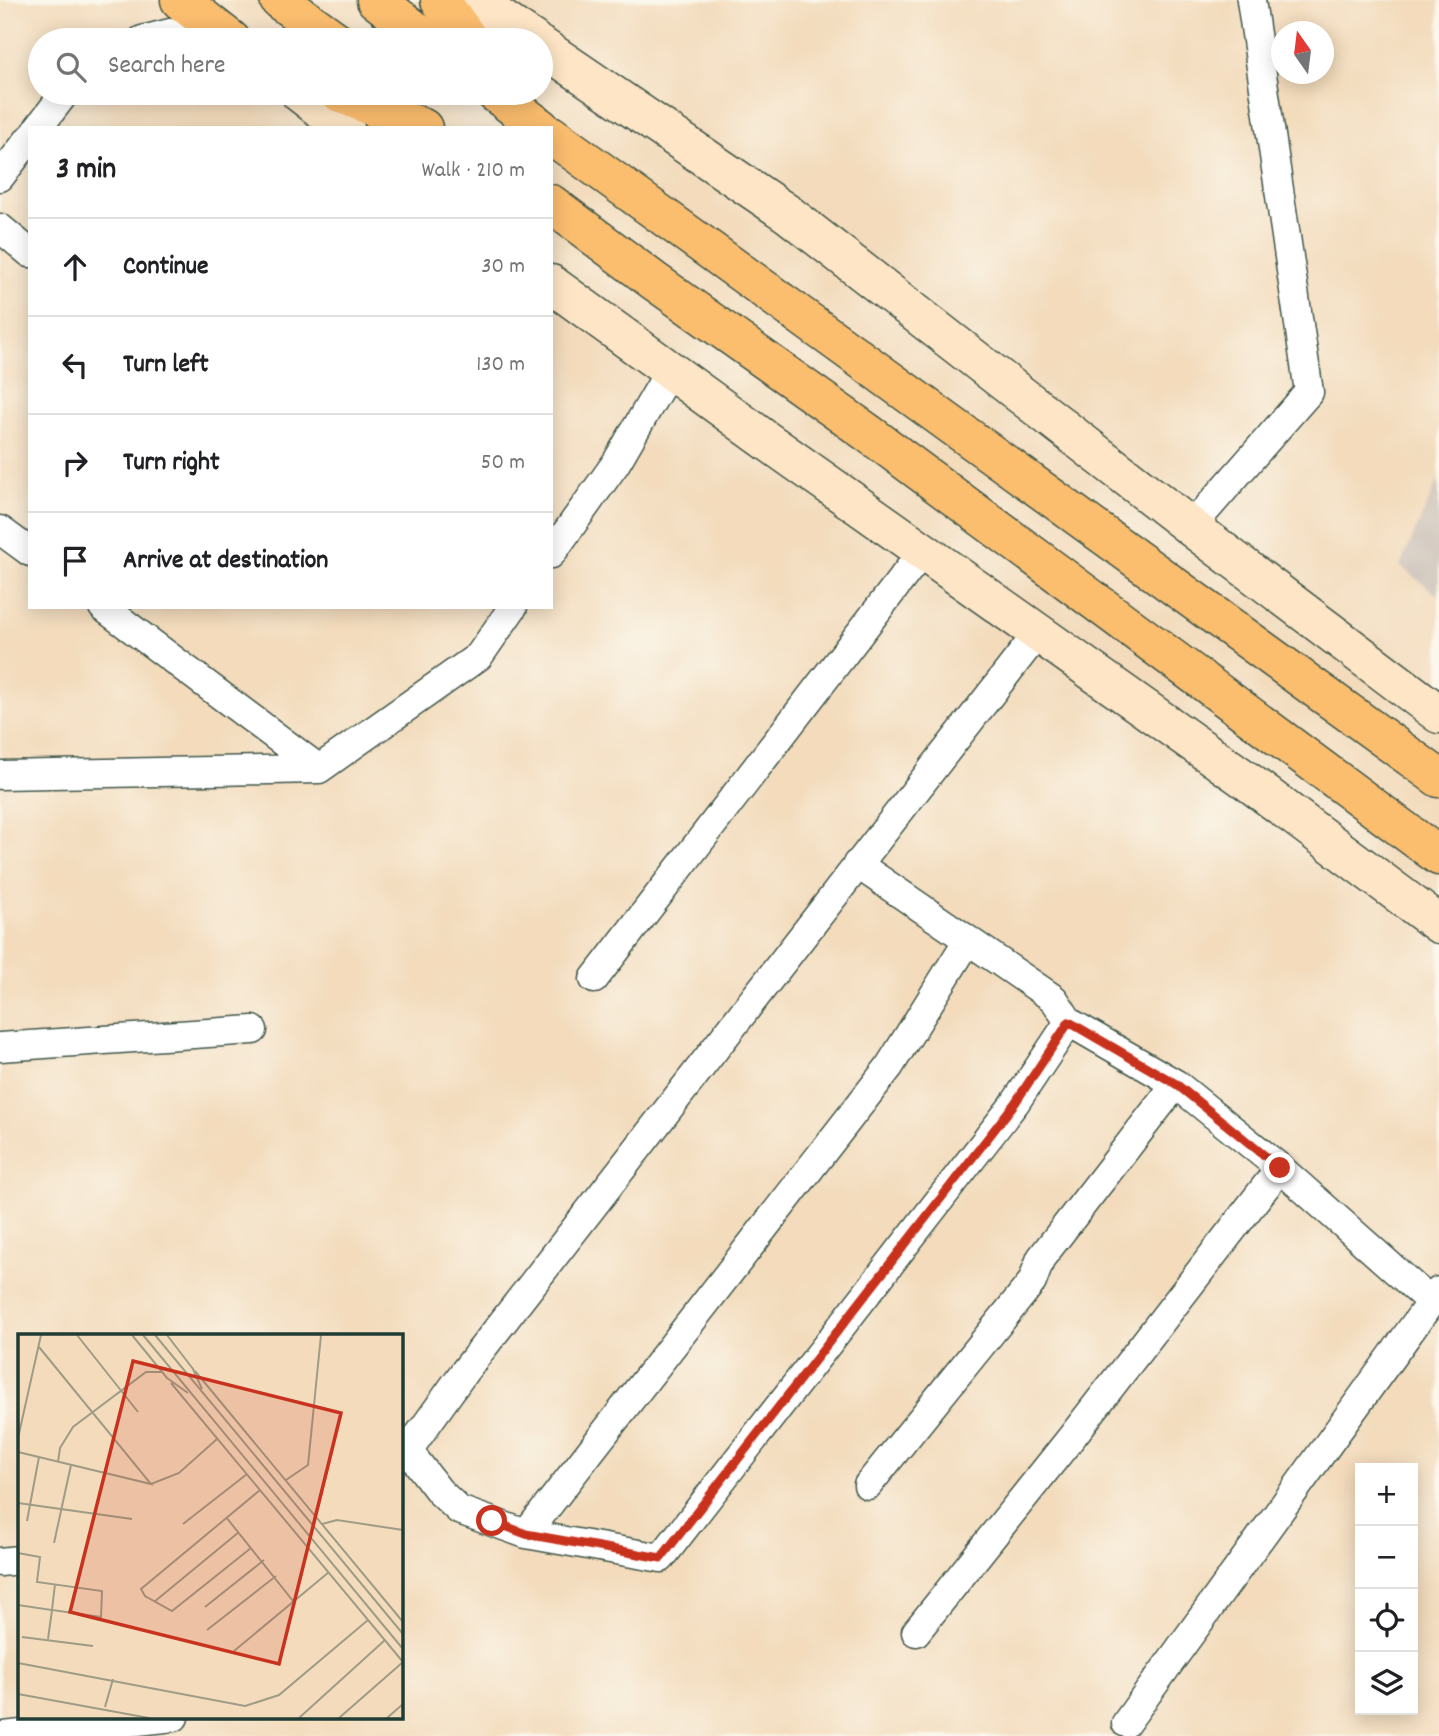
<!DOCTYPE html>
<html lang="en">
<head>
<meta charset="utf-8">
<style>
  :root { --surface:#fff; --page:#f6f6f6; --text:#202124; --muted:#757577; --line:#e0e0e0 }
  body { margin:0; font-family:Dekko,sans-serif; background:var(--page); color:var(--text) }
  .controls { position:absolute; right:21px; bottom:21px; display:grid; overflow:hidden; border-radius:0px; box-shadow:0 4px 18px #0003 }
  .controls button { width:63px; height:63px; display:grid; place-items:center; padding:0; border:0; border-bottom:2px solid var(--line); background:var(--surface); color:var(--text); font:35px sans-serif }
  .compass { position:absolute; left:1271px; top:21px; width:63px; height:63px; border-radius:50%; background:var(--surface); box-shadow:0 4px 18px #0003; rotate:346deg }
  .stop { position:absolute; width:21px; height:21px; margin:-16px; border:5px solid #c8321e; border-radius:50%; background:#fff }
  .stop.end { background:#c8321e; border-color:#fff; box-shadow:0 2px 7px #0008 }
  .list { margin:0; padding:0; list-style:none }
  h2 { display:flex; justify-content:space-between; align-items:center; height:91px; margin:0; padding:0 28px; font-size:30px }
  h2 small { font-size:23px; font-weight:400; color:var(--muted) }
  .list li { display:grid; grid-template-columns:46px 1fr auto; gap:21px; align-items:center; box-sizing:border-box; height:98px; padding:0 28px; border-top:2px solid var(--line) }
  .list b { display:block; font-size:26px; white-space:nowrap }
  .list em { font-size:23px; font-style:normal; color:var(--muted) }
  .icon { flex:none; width:38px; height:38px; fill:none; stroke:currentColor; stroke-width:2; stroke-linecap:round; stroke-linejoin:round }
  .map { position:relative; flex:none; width:1439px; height:1736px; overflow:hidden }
  .search { position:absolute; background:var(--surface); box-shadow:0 4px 18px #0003; left:28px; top:28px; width:525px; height:77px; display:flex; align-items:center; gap:18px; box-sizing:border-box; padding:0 24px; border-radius:38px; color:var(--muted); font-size:26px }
  .panel { position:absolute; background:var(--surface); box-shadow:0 4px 18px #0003; left:28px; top:126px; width:525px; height:483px; border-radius:0px }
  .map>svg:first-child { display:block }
  .industrial { fill:#cdc2b9 }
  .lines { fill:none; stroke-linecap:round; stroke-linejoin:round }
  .street-casing { stroke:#3f5548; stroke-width:31 }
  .secondary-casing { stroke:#3f5548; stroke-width:41 }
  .primary-casing { stroke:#3f5548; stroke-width:41 }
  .street { stroke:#fff; stroke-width:28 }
  .secondary { stroke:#fde5c5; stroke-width:38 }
  .primary { stroke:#fbbd6e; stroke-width:38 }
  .route { stroke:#c8321e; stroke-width:9 }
  .inset-road { fill:none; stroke:#9e9c86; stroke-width:2 }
  .view { fill:#c8321e; fill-opacity:0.15; stroke:#c8321e; stroke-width:3.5 }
  .inset-edge { fill:none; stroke:#1f3d34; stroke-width:3.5 }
</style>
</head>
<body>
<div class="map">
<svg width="1439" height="1736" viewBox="0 0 1439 1736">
  <rect width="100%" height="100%" fill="#fbf7ec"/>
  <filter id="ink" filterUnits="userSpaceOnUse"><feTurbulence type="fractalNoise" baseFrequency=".0143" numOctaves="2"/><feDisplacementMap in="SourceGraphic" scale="14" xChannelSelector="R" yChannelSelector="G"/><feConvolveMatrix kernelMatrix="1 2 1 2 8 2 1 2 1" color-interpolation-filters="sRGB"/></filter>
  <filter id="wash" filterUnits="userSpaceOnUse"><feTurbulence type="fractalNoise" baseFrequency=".00686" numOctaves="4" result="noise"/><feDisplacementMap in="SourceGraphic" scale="28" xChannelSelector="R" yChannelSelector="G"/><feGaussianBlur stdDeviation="1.57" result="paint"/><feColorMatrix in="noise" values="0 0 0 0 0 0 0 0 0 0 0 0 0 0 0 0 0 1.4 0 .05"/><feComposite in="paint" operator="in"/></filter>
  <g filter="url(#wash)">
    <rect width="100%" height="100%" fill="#f3dbbc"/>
    <path class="industrial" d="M1439,478V596L1400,566Z"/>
  </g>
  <g filter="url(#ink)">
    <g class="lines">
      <g class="street-casing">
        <path id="street" d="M142,40L210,23
          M38,128L65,93
          M0,177L30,138
          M0,228L30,253
          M1191,527L1309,392L1251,0
          M0,530L30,552
          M551,554L616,463L670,370
          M1038,633L464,1372L414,1442L410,1453L439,1491L459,1510L526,1534L661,1558L1015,1103L1069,1022
          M319,769L479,656L513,607
          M0,775L319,769L103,607
          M857,864L1054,999L1069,1022L1176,1084L1280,1168L1431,1302
          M594,979L923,551
          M0,1047L253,1030
          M868,1485L1032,1282L1041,1258L1176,1084
          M526,1534L889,1067L968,940
          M0,1562L19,1560
          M916,1632L1071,1438L1280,1168
          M1126,1723L1439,1291
          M4,1736L174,1717"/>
      </g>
      <g class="secondary-casing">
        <path id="secondary" d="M473,0L533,40
          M541,46L788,214L1191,527L1439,714
          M300,93L345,128
          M551,284L763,438L1250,783L1439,924"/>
      </g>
      <g class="primary-casing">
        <path id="primary" d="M180,0L231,40
          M279,0L335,40
          M376,0L428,40
          M440,0L469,40
          M340,93L423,128
          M495,93L541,128
          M551,135L1439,778
          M551,204L654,281L868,433L1439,856"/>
      </g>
      <use href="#street" class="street"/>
      <use href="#secondary" class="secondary"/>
      <use href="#primary" class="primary"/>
    </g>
  </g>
  <g class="lines" filter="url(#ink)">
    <path class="route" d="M492,1521L526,1534L661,1558L1015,1103L1069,1022L1176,1084L1280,1168"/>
  </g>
  <g transform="translate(18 1334)">
    <rect width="385" height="385" fill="#f3dbbc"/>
    <path class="inset-road" d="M59,1L120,78M114,1L149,44L170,59M125,1L385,315M137,1L385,300M149,1L175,35L184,55M177,37L385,288M153,49L385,328M0,104L23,1M0,118L133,150L21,13M40,128L42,114L55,93L128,38H144M268,146L290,131L303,1M133,150L161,139L199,105M0,169L114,185M208,183L275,267M9,187L21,123M165,190L229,140M304,190L319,186L385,196M36,209L53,131M233,214L154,277L127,262L123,255L242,156M0,219L22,223L19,248L84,257L83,283L34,276L37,250M136,268L221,198M0,271L34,276L30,305M187,273L246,226M189,296L258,242M4,303L75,312M216,317L311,238M0,329L227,372L261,361L350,286M0,360L131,384M87,373L95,345M281,384L367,306M321,384L385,328M369,384L385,370"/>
    <path class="view" d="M115,27L323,79L261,330L52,278Z"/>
    <rect width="385" height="385" class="inset-edge"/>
  </g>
</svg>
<div class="controls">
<button>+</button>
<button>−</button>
<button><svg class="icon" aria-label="locate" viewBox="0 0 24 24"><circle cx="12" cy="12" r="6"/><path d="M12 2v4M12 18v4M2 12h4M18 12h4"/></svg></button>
<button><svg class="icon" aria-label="layers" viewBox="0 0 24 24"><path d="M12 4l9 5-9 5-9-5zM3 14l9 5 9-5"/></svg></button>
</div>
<svg class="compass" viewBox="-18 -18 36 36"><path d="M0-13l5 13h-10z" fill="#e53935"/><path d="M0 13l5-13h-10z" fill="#757577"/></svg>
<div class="stop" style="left:492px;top:1521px"></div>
<div class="stop end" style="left:1280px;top:1168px"></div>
<div class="search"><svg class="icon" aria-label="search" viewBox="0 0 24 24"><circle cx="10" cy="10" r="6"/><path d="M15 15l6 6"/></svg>Search here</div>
<section class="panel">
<h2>3 min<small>Walk · 210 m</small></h2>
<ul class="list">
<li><svg class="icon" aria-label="ahead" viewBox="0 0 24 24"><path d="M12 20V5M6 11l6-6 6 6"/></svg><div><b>Continue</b></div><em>30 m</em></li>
<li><svg class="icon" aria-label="left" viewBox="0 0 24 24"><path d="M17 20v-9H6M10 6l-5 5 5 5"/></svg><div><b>Turn left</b></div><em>130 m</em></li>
<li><svg class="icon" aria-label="right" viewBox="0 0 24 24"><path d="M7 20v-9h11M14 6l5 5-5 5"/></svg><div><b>Turn right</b></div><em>50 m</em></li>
<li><svg class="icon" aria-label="arrive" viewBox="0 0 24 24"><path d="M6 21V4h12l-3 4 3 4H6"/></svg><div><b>Arrive at destination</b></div></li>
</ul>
</section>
</div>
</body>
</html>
